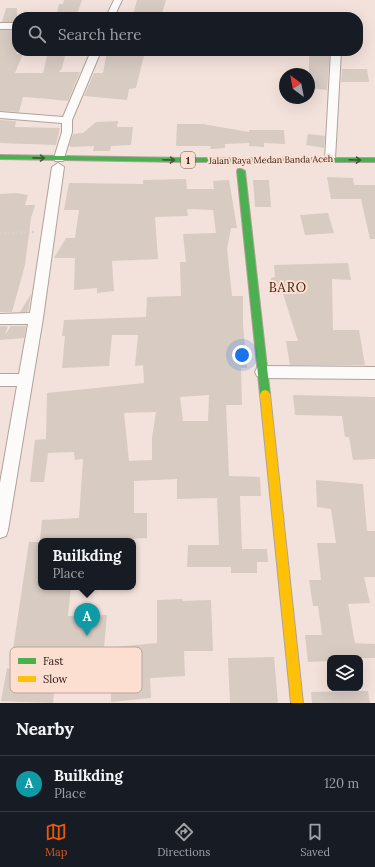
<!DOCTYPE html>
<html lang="en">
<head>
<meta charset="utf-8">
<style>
  :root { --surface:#171b24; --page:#242831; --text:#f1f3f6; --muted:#9ea1a6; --line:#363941; --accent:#ea580c }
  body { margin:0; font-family:Lora,serif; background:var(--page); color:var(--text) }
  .controls { position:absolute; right:12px; bottom:12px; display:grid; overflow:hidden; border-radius:8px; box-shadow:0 4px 16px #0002 }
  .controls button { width:36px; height:36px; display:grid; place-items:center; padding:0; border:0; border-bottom:1px solid var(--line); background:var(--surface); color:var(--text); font:20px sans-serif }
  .compass { position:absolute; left:279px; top:68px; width:36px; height:36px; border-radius:50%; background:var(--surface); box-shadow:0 4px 16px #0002; rotate:328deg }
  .you { position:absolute; left:242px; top:355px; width:14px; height:14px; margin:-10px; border:3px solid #fff; border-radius:50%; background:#1a73e8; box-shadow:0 0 0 6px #1a73e833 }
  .badge { display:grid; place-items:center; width:26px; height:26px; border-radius:50%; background:var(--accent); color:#fff; font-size:13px; font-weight:700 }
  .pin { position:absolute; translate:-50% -33px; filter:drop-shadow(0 1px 2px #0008) }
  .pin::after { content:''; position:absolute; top:21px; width:14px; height:12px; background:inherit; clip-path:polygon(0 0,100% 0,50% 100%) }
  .popup { position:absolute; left:38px; top:538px; width:98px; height:52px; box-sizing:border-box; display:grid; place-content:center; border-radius:8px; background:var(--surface); filter:drop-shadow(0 1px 3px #0005); font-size:13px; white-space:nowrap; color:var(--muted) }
  .popup b { font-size:15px; color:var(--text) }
  .popup::after { content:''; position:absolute; left:50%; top:100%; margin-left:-8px; border:8px solid transparent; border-top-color:var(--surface) }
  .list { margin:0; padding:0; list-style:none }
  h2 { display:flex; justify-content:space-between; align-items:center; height:52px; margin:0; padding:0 16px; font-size:17px }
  h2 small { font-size:13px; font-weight:400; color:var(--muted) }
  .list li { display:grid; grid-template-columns:26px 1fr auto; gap:12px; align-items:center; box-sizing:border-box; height:56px; padding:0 16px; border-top:1px solid var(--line) }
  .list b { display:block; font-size:15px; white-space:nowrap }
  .list p { margin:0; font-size:13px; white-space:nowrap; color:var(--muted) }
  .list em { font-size:13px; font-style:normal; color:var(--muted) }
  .icon { flex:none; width:22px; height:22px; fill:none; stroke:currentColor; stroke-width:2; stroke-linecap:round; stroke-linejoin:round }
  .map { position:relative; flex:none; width:375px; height:703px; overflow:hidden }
  .search { position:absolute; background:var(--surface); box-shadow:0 4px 16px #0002; left:12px; right:12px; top:12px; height:44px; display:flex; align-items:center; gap:10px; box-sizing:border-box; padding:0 14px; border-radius:16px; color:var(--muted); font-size:15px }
  .sheet { height:108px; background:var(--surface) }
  nav { display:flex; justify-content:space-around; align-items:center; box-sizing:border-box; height:56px; border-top:1px solid var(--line); background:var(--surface); font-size:11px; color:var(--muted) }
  nav a { display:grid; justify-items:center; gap:2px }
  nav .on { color:var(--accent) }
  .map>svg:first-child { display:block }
  .building { fill:#d7cbc2; fill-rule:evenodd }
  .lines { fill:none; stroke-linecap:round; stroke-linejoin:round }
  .street-casing { stroke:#b0a29c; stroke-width:2 }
  .fast-casing { stroke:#b0a29c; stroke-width:2 }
  .slow-casing { stroke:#b0a29c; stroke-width:2 }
  .path { stroke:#d6d1ce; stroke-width:2.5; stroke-dasharray:2 2; stroke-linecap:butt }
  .street { fill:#fdfbfa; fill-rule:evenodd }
  .fast { fill:#4caf50; fill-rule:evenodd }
  .slow { fill:#ffc107; fill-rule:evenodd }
  .oneway { stroke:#395e30 }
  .labels { text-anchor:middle; stroke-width:4; stroke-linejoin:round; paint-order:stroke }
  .far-street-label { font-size:9px; fill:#291c16; stroke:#fddfd1 }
  .shield { fill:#fddfd1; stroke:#69564e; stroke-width:1 }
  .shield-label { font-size:10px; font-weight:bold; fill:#291c16 }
  .quarter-label { font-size:13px; letter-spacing:1px; fill:#3c2113; stroke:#fddfd1 }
  .key { fill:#fddfd1; stroke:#bda499; stroke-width:1 }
  .key-label { font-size:11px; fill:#291c16 }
</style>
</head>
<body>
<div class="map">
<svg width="375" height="703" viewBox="0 0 375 703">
  <rect width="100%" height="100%" fill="#f3e2db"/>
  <path class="building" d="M64,0H82L77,14H69L68,17H56L59,4H63Z
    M137,0H166L161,17L133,15Z
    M6,8H17V22H2Z
    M0,30H17V54H23L15,73H43L47,56H65L62,68L59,72H80L68,101L39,98L37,100L38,98L23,97L19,112L0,111Z
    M107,51H145L136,88L129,89L127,100L84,96L94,73H103Z
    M309,51H330L327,90L309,88Z
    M342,69H367L369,82H341Z
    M0,120L16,121L15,127L60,128L56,145L0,143Z
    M118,121L117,127H133L131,145L111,146L110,151H93L94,146L71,147L69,145L73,134L83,133L96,122Z
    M177,124H203L249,132V130H284L285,144L264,143V147L249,146V143L225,144V148L210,149L211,146H176Z
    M308,134L325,136L324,148L306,145Z
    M327,177L353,178L354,185H375V239H370L361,199H331Z
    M186,179L187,189H214L213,181L229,180L237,228H231L227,249L232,296H243V325L247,368H241L242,405H226L229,476L260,477L261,496H240L242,549H267L268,562H257V573H231V567H187L188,545H219L217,498L177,499V479L134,481V513H147V538L122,539V541H84V538L40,540L42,520L79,518L83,459L75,460L74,452L48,453L44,482H30L35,440L46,439L47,393L144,383L143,365L135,366L138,335H112L109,366L62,368L65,336H62L64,320L146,317L147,297L181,296L180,262H186L183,234L216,233L213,210L187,209L188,216L155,217L158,259L112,261L114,291L97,293V288L74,290L75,258H54L66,238H75L79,210H64L69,183L143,184V180ZM209,395L208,421H183L180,397ZM156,412L152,438V460L129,461L124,413Z
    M253,180H269L271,207H255Z
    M16,193L28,195L25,205H35L31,218L25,265L12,312H0V194Z
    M328,213L334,233L305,235L300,215Z
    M348,263L351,280L332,279L333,330H359L365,365H290L286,341H298L283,294H271V278L275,277L274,265Z
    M31,294L28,312H20Z
    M0,326H8L5,335L11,326H26L24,338L0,340Z
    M293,395L375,397V459L353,460L349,437H345L342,416L295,415Z
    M316,480L363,484L367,531H375V577H364L370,603L348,604L355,643L375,644V658H330V661L308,662L305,635H322L318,606H313L309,580H321L317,543H336L331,509L317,507Z
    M29,542H41V587H71L68,616L107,615L104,648L157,643V600L182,599L183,601L211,600L213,651H184L185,676L150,678L151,698L111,702V691L54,693L53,703L1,701L7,668L10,669Z
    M274,657L278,703H230L228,658Z
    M368,691L370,703H312L311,692Z"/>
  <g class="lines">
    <g class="street-casing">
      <path id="street" d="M114,0H122L114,17H106Z
        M0,23H17V29H0Z
        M91,51H101L72,120V132L64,158L63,161H55L54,158L62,132V123L0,118V112L63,117Z
        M331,51H341L335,159L330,163L325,159Z
        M58,163L64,167L43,318L8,530L6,536L0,538V483L17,386H0V374H19L28,324H0V314L30,313L52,167Z
        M262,366L375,367V379L262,378L257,376L255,372L257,368Z"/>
    </g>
    <g class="fast-casing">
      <path id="fast" d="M0,155L185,158H375V162H185L0,159Z
        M238,169H241L245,171L270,394L268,397L265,398L262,397L260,394L237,171Z"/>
    </g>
    <g class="slow-casing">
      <path id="slow" d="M265,390L268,391L270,394L303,703H291L260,394L262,391Z"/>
    </g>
    <path class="path" d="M0,233L35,232"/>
    <use href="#street" class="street"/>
    <use href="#fast" class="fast"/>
    <use href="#slow" class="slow"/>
  </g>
  <defs><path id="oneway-shaft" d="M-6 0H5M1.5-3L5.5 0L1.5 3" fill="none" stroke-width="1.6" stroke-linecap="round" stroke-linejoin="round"/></defs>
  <g class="oneway">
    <use href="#oneway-shaft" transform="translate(39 158) rotate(1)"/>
    <use href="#oneway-shaft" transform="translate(169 160) rotate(2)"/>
    <use href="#oneway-shaft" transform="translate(355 160) rotate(2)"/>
  </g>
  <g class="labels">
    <g class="far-street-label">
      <text transform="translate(271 160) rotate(-1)" y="3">Jalan Raya Medan Banda Aceh</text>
    </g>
    <rect class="shield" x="181" y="152" width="14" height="16" rx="3"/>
    <g class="shield-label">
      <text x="188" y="164">1</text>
    </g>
    <g class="quarter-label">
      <text x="288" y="292">BARO</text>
    </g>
  </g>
  <rect x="10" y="647" width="132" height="46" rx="6" class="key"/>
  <rect x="18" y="658" width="18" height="6" fill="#4caf50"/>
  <rect x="18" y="676" width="18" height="6" fill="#ffc107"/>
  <g class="key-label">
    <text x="43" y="665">Fast</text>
    <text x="43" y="683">Slow</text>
  </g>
</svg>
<div class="controls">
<button><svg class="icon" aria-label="layers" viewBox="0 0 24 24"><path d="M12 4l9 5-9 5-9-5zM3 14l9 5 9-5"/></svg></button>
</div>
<svg class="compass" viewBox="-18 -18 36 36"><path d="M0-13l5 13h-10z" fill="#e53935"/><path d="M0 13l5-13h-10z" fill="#9ea1a6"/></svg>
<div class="you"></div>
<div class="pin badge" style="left:87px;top:636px;background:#0f9aa8">A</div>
<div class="popup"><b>Builkding</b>Place</div>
<div class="search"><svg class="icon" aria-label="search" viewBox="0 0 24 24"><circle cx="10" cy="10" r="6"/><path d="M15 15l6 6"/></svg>Search here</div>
</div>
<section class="sheet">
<h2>Nearby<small></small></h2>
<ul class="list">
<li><span class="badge" style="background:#0f9aa8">A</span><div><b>Builkding</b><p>Place</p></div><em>120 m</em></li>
</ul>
</section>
<nav>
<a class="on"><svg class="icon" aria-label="map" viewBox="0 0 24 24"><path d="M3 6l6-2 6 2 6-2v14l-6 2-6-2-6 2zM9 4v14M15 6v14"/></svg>Map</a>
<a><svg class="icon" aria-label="directions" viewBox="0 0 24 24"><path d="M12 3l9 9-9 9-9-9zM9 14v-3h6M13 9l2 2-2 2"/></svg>Directions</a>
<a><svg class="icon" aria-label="saved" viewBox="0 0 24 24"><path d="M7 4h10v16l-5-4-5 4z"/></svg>Saved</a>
</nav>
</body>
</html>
